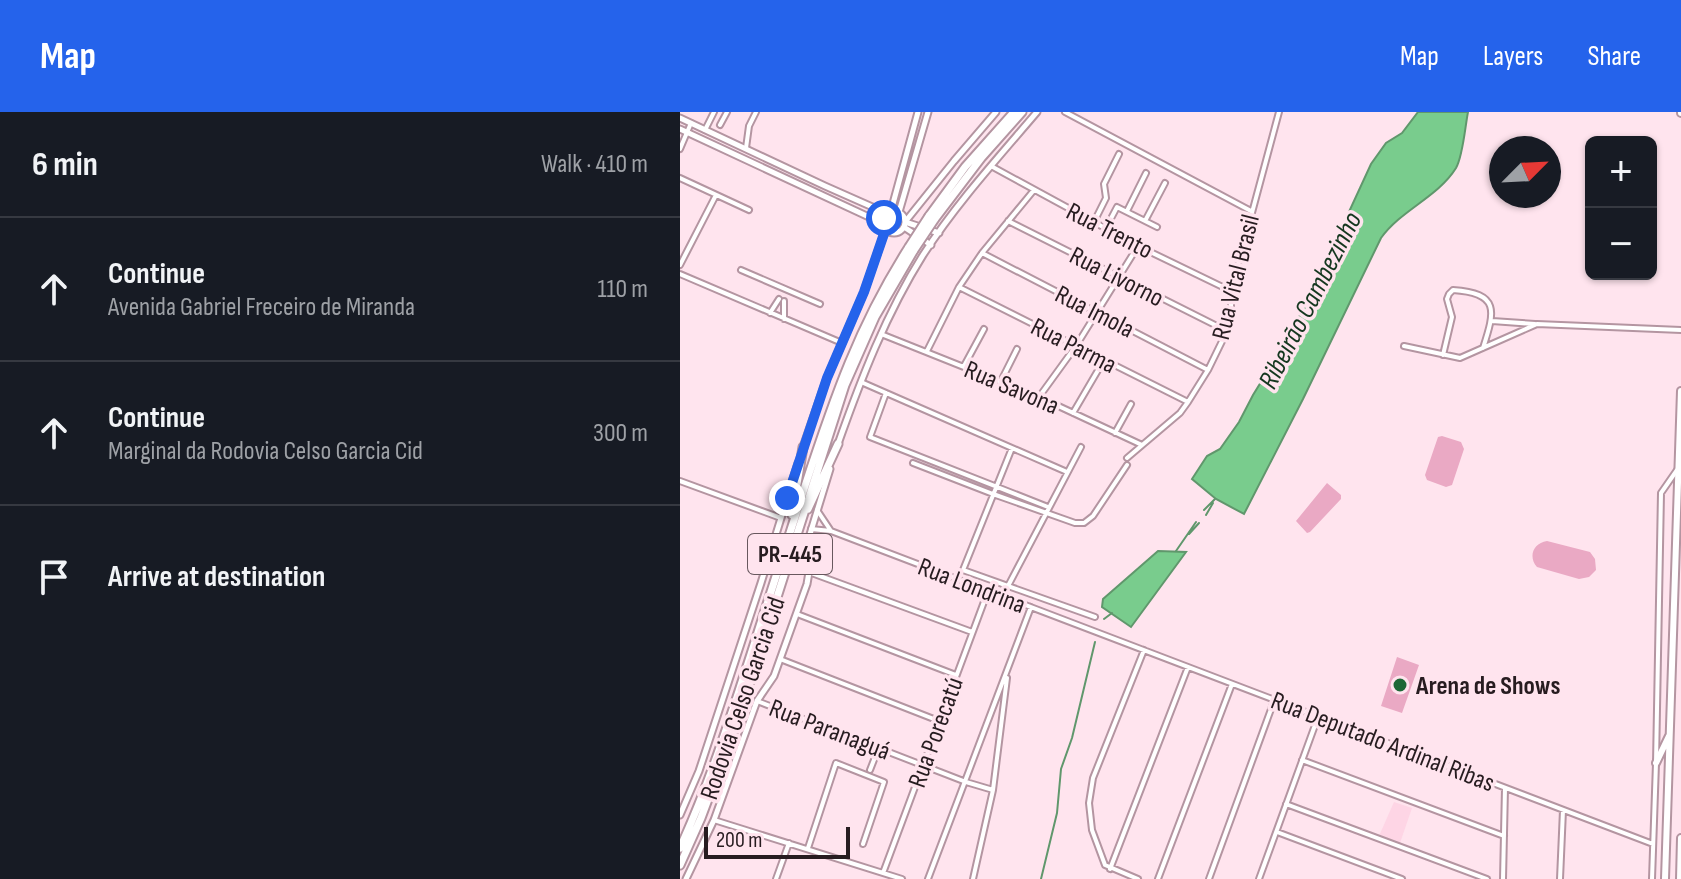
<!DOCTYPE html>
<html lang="en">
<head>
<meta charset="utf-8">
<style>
  :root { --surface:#171b24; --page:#242831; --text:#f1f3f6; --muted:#9ea1a6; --line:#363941; --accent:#2563eb }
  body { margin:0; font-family:"Sofia Sans Condensed",sans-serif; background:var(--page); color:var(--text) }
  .controls { position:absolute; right:24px; top:24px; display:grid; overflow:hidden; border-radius:12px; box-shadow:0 2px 6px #0004 }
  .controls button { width:72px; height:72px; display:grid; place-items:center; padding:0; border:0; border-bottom:2px solid var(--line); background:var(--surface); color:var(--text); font:40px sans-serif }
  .compass { position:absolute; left:809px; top:24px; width:72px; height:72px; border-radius:50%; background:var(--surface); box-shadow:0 2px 6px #0004; rotate:66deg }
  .scale { position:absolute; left:24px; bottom:20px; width:146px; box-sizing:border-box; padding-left:8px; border:4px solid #271c20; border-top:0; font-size:22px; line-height:28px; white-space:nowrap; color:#271c20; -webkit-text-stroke:6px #ffe4ee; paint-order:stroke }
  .stop { position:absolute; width:24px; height:24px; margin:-18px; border:6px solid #2563eb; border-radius:50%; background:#fff }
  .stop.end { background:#2563eb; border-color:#fff; box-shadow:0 2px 8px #0008 }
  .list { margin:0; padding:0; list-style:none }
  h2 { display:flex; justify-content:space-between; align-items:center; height:104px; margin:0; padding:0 32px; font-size:34px }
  h2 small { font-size:26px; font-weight:400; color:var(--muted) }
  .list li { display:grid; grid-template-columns:52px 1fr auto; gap:24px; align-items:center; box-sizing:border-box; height:144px; padding:0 32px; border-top:2px solid var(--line) }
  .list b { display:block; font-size:30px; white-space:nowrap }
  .list p { margin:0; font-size:26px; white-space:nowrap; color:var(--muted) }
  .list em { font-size:26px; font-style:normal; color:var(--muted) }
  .icon { flex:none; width:44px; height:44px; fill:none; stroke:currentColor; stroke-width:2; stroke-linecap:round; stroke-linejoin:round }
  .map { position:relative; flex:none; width:1001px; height:767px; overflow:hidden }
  header { display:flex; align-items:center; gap:48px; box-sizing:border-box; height:112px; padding:0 40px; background:var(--accent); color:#fff }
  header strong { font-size:38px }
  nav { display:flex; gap:44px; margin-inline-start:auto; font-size:28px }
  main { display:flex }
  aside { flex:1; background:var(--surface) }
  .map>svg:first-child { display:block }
  .built { fill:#fed5e5 }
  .green { fill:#eaa9c4 }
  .water { fill:#79cc8d; stroke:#60976c; stroke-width:2 }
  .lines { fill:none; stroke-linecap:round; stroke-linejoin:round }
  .stream { stroke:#60976c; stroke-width:2 }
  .minor-casing { stroke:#b495a1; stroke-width:8 }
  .tertiary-casing { stroke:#b495a1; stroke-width:9 }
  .trunk-casing { stroke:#b495a1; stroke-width:10 }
  .motorway-casing { stroke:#b495a1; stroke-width:11 }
  .minor { stroke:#fff; stroke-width:4 }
  .tertiary { stroke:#fff; stroke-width:5 }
  .trunk { stroke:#fff; stroke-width:6 }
  .motorway { stroke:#fff; stroke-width:7 }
  .motorway-bridge-casing { stroke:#b495a1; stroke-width:11; stroke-linecap:butt }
  .motorway-bridge { stroke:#fff; stroke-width:7 }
  .route { stroke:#2563eb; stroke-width:10 }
  .poi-dot { fill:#1d6836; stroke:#ffe4ee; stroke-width:3 }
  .labels { text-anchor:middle; stroke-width:7; stroke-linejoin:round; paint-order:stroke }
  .shield { fill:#ffe4ee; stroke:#68585e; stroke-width:2 }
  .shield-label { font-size:24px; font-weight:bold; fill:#271c20 }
  .street-label { font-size:26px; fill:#271c20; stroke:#ffe4ee }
  .poi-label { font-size:26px; font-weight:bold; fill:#271c20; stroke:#ffe4ee; text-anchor:start }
  .water-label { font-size:28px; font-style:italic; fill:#15371f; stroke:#ffe4ee }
</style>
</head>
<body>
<header>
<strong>Map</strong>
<nav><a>Map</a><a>Layers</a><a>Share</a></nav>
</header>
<main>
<aside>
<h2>6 min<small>Walk · 410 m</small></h2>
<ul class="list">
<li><svg class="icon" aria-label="ahead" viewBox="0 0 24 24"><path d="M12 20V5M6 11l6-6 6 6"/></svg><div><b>Continue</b><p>Avenida Gabriel Freceiro de Miranda</p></div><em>110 m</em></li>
<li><svg class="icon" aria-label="ahead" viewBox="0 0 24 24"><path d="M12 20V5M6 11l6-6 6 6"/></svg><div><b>Continue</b><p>Marginal da Rodovia Celso Garcia Cid</p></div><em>300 m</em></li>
<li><svg class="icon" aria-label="arrive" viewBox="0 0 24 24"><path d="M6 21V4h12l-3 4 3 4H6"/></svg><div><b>Arrive at destination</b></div></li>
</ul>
</aside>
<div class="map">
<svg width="1001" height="767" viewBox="0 0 1001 767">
  <rect width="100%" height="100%" fill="#ffe4ee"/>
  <path class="built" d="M714,690L732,696L720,731L699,724Z"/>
  <path class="green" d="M762,324L781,330L784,337L772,373L766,375L747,368L745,363L758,325Z
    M647,371L661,383V387L630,420L627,421L616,409Z
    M867,429L910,440L915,447L916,458L909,465L899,467L857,455C848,445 853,431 867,429Z
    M717,545L739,553L722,601L701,594Z"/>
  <path class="water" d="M738,0H788C785,15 783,44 776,56C758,85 721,98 701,126L623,287L564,402L536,387L512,367L527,344L540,337L559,310L573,283L594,249L627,191L691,52L706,31L722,21Z
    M478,439L506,440L451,515L422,495L423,487Z"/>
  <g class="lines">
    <path class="stream" d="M524,398L535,387
      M526,403L533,391
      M509,422L519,411
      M496,439L516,410
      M424,507L432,501
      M361,767L377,701L381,657L392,626L415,530"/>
    <g class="minor-casing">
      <path id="minor" d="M385,0L571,99
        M40,13L47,0
        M25,18L34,0
        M66,36L69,14L76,0
        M0,37L11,11
        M311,54L458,134L551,179
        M0,66L69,98
        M447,99L466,61
        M328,109L547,219
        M465,109L485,71
        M414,110L426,86L424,72L439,42
        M426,116L437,95L477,115
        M302,141L528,258
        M0,153L36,83
        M61,158L140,192
        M0,162L162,231
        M279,175L508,290
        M104,189V207
        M90,201L99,187
        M812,209L855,212
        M201,222L359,285L462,333
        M724,234L780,246L857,212L1001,218
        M247,239L279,175L302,141L354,78
        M763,243L772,205L767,187L769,182L773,178C820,181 815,199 803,236
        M284,254L304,217
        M321,269L337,237
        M181,270L387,360
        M206,281L190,325L368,395
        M359,285L396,234L458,134
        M393,301L424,248
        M435,321L451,292
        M332,336L283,458L415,505
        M447,346L500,301L508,290L528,258L547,219L551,204V179L599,0
        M233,351L313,382L395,411H404L413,404L447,353
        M0,369L101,406
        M137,398L151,419
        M131,417L151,419L973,732
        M129,460L292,520
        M328,474L401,335
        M117,502L276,563
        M100,547L259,609
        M77,589L286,670L313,678
        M622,648L824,724
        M190,658L199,635
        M606,692L807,767
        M34,708L222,767
        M597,720L722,767
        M128,736L156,651L204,670L183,732
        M430,757L508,555
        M203,761L308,479
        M96,767L109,731
        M248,767L351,495
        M293,767L313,678L327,566
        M458,767L425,753L412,718L409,691L413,666L464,538
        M478,767L552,572
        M529,767L594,589
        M579,767L638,605
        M823,767L825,676
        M880,767L883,698
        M972,767L976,651L981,381L997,358"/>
    </g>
    <g class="tertiary-casing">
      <path id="tertiary" d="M0,6L145,74L197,97L211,99L238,0
        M0,17L204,112
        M203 110a11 11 0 1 1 22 0a11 11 0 1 1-22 0Z
        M219,100L248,0
        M224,115L251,133
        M259,121L225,110L274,49L316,0
        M158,332C181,267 206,202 243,143C276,92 317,47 357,0
        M122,338L147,266L184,180L206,116
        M0,703L19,659L81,471L118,351
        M6,767L34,708L77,589L94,564L127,472L129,460L127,432L150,357"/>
    </g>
    <g class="trunk-casing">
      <path id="trunk" d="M1001,0V1
        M976,651L989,624
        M985,767L1001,279
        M1000,767L1001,726"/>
    </g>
    <g class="motorway-casing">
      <path id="motorway" d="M249,104L285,55L334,0
        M254,108L302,45L342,0
        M128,397L158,332
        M112,403L123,335
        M0,736C29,673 50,607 71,542C89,486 107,430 125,374C154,286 179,213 229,135
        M0,753L21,706L57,610L165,273L195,205L234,138"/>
    </g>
    <use href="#minor" class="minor"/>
    <use href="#tertiary" class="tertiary"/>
    <use href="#trunk" class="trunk"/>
    <use href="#motorway" class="motorway"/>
    <g class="motorway-bridge-casing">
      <path id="motorway-bridge" d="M229,135L249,104
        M234,138L254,108"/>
    </g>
    <use href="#motorway-bridge" class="motorway-bridge"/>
  </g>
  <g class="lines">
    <path class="route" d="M107,386L147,266L184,180L206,116L204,106"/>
  </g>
  <circle class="poi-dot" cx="720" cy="573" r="8"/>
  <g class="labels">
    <rect class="shield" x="68" y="422" width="84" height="40" rx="6"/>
    <g class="shield-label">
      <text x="110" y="450">PR-445</text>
    </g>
    <g class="street-label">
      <text transform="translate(430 118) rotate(27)" y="9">Rua Trento</text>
      <text transform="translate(437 164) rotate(27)" y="9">Rua Livorno</text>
      <text transform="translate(555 165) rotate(-76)" y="9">Rua Vital Brasil</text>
      <text transform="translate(415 199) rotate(27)" y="9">Rua Imola</text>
      <text transform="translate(394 233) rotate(27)" y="9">Rua Parma</text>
      <text transform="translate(332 275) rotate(23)" y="9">Rua Savona</text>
      <text transform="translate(292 473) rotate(21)" y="9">Rua Londrina</text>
      <text transform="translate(62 586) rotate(-71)" y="9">Rodovia Celso Garcia Cid</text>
      <text transform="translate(150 617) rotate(21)" y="9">Rua Paranaguá</text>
      <text transform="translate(255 620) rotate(-70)" y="9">Rua Porecatú</text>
      <text transform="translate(703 629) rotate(21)" y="9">Rua Deputado Ardinal Ribas</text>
    </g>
    <g class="poi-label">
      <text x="736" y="582">Arena de Shows</text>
    </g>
    <g class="water-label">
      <text transform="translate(629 188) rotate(-63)" y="10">Ribeirão Cambezinho</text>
    </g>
  </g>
</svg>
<div class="controls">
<button>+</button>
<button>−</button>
</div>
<svg class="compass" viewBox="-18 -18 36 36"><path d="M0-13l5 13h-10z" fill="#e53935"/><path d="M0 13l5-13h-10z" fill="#9ea1a6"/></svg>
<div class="scale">200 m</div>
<div class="stop" style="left:204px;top:106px"></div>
<div class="stop end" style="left:107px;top:386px"></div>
</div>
</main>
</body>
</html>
